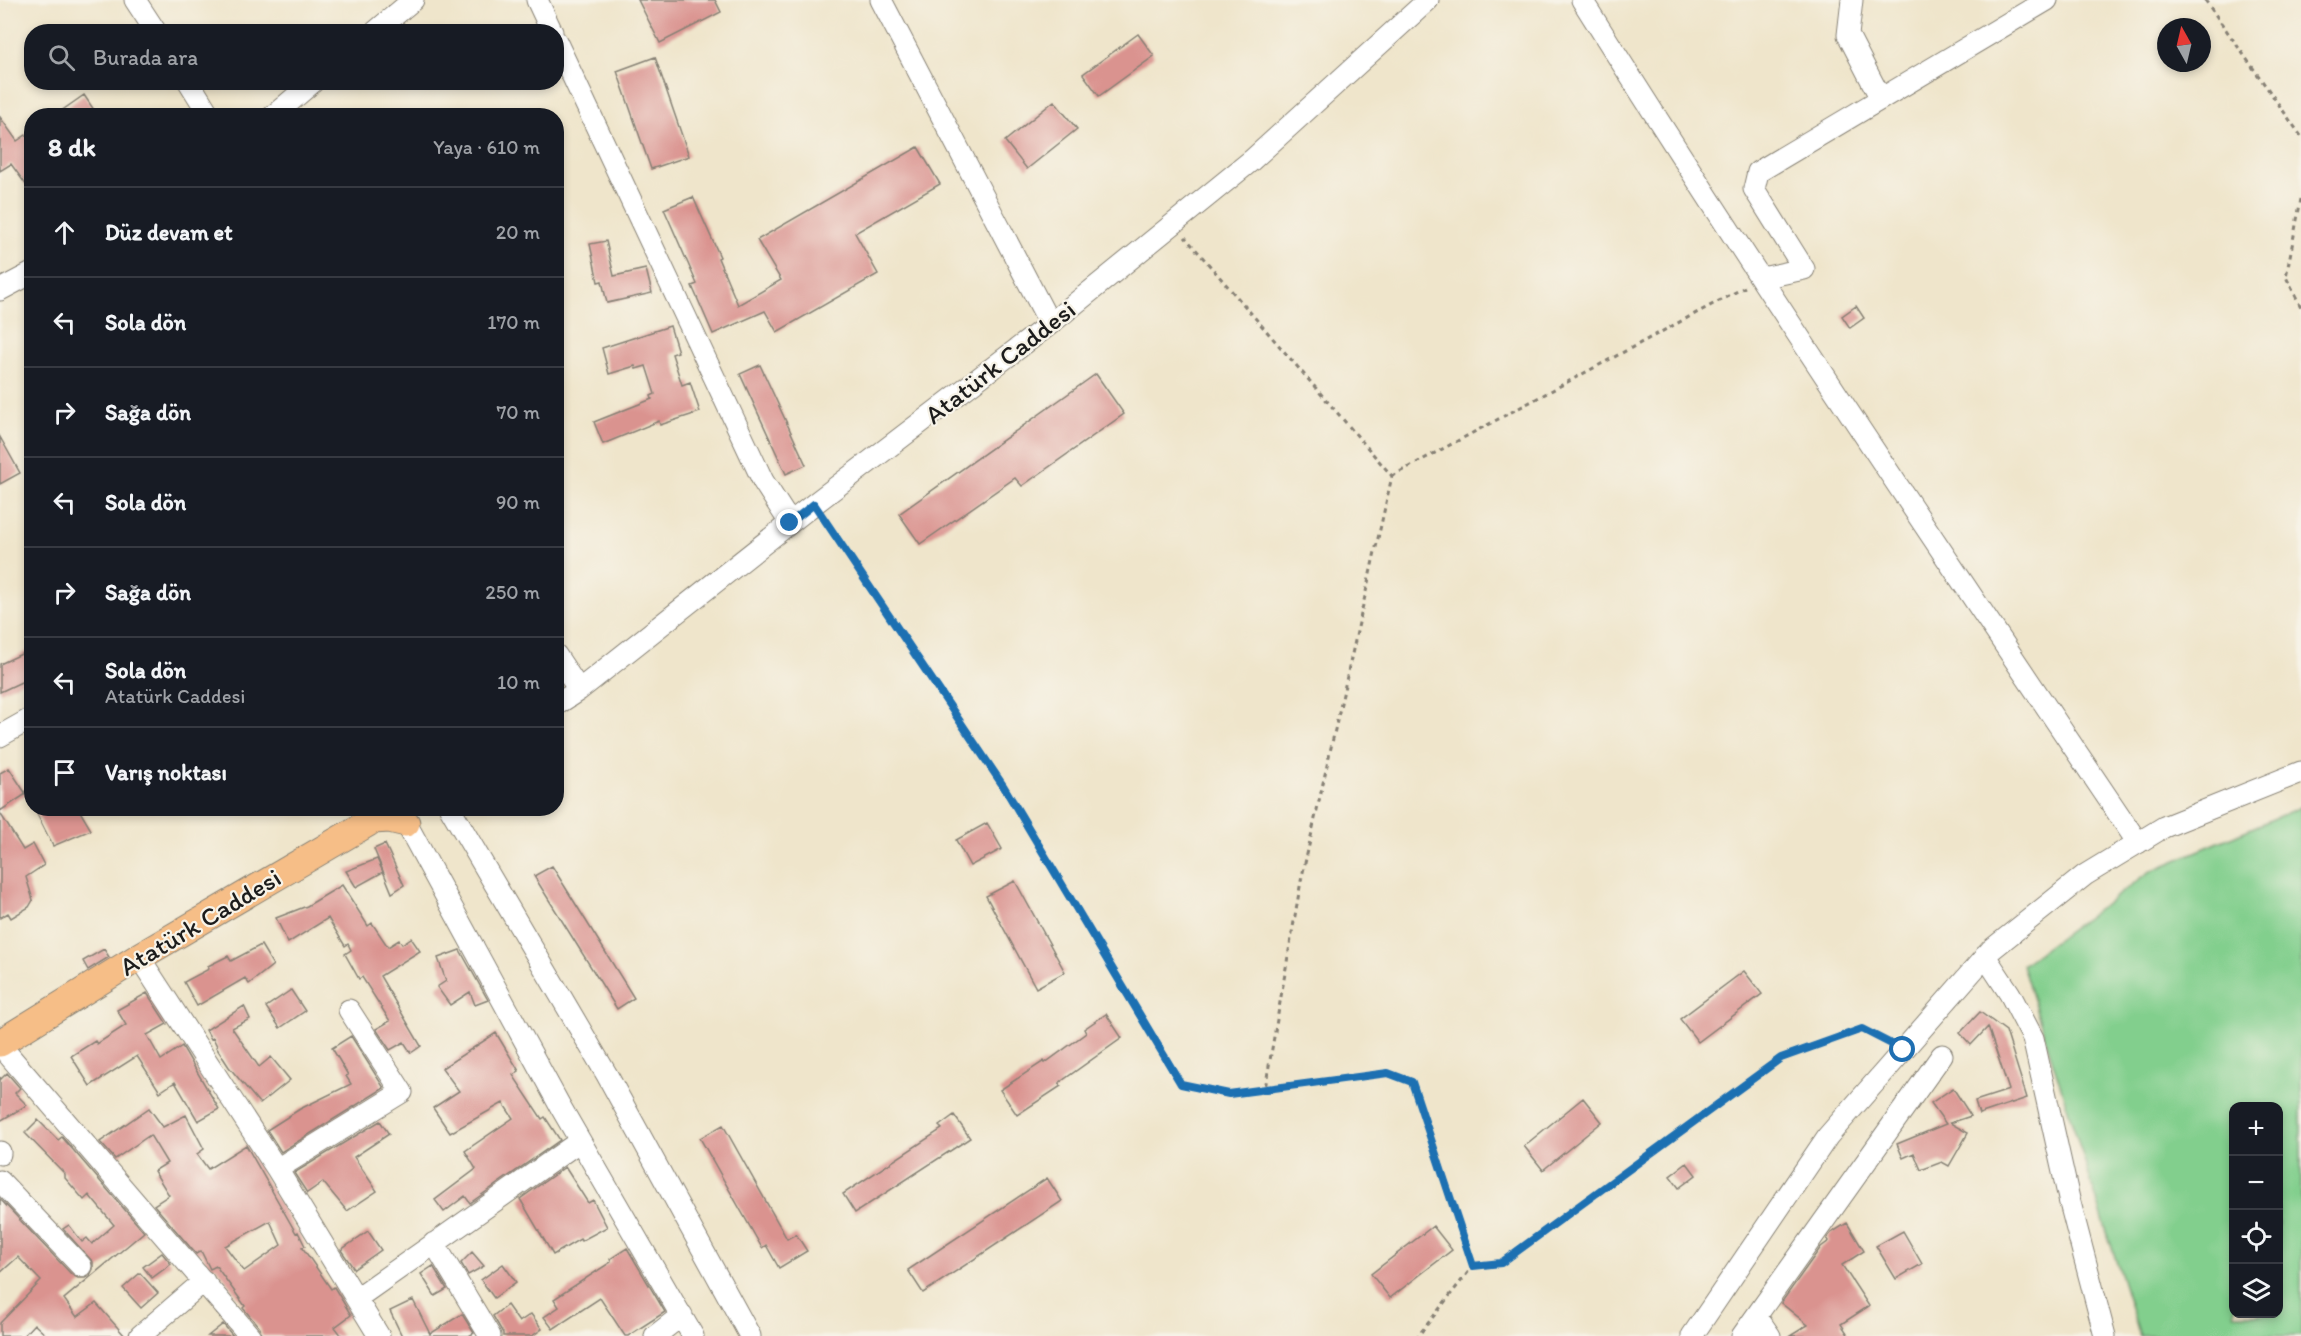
<!DOCTYPE html>
<html lang="tr">
<head>
<meta charset="utf-8">
<style>
  :root { --surface:#171b24; --page:#20242c; --text:#f1f3f6; --muted:#9ea1a6; --line:#363941 }
  body { margin:0; font-family:Itim,sans-serif; background:var(--page); color:var(--text) }
  .controls { position:absolute; right:18px; bottom:18px; display:grid; overflow:hidden; border-radius:12px; box-shadow:0 3px 9px #0003 }
  .controls button { width:54px; height:54px; display:grid; place-items:center; padding:0; border:0; border-bottom:2px solid var(--line); background:var(--surface); color:var(--text); font:30px sans-serif }
  .compass { position:absolute; left:2157px; top:18px; width:54px; height:54px; border-radius:50%; background:var(--surface); box-shadow:0 3px 9px #0003; rotate:352deg }
  .stop { position:absolute; width:18px; height:18px; margin:-14px; border:4px solid #1f6fb2; border-radius:50%; background:#fff }
  .stop.end { background:#1f6fb2; border-color:#fff; box-shadow:0 2px 6px #0008 }
  .list { margin:0; padding:0; list-style:none }
  h2 { display:flex; justify-content:space-between; align-items:center; height:78px; margin:0; padding:0 24px; font-size:26px }
  h2 small { font-size:20px; font-weight:400; color:var(--muted) }
  .list li { display:grid; grid-template-columns:39px 1fr auto; gap:18px; align-items:center; box-sizing:border-box; height:90px; padding:0 24px; border-top:2px solid var(--line) }
  .list b { display:block; font-size:22px; white-space:nowrap }
  .list p { margin:0; font-size:20px; white-space:nowrap; color:var(--muted) }
  .list em { font-size:20px; font-style:normal; color:var(--muted) }
  .icon { flex:none; width:33px; height:33px; fill:none; stroke:currentColor; stroke-width:2; stroke-linecap:round; stroke-linejoin:round }
  .map { position:relative; flex:none; width:2301px; height:1336px; overflow:hidden }
  .search { position:absolute; background:var(--surface); box-shadow:0 3px 9px #0003; left:24px; top:24px; width:540px; height:66px; display:flex; align-items:center; gap:15px; box-sizing:border-box; padding:0 21px; border-radius:24px; color:var(--muted); font-size:22px }
  .panel { position:absolute; background:var(--surface); box-shadow:0 3px 9px #0003; left:24px; top:108px; width:540px; height:708px; border-radius:24px }
  .map>svg:first-child { display:block }
  .green { fill:#82cf8d; stroke:#4f7654; stroke-width:1.5; fill-rule:evenodd }
  .building { fill:#da938f; fill-rule:evenodd }
  .lines { fill:none; stroke-linecap:round; stroke-linejoin:round }
  .minor-casing { stroke:#868074; stroke-width:23 }
  .major-casing { stroke:#868074; stroke-width:29 }
  .path { stroke:#868074; stroke-width:3; stroke-dasharray:4.5 4.5; stroke-linecap:butt }
  .minor { stroke:#fff; stroke-width:21 }
  .major { stroke:#f6be87; stroke-width:27 }
  .route { stroke:#1f6fb2; stroke-width:8 }
  .labels { text-anchor:middle; stroke-width:4.5; stroke-linejoin:round; paint-order:stroke }
  .street-label { font-size:26px; fill:#1c1c1c; stroke:#f7f3e8 }
</style>
</head>
<body>
<div class="map">
<svg width="2301" height="1336" viewBox="0 0 2301 1336">
  <rect width="100%" height="100%" fill="#f7f3e8"/>
  <filter id="ink" filterUnits="userSpaceOnUse"><feTurbulence type="fractalNoise" baseFrequency=".0167" numOctaves="2"/><feDisplacementMap in="SourceGraphic" scale="12" xChannelSelector="R" yChannelSelector="G"/><feConvolveMatrix kernelMatrix="1 2 1 2 8 2 1 2 1" color-interpolation-filters="sRGB"/></filter>
  <filter id="wash" filterUnits="userSpaceOnUse"><feTurbulence type="fractalNoise" baseFrequency=".008" numOctaves="4" result="noise"/><feDisplacementMap in="SourceGraphic" scale="24" xChannelSelector="R" yChannelSelector="G"/><feGaussianBlur stdDeviation="1.35" result="paint"/><feColorMatrix in="noise" values="0 0 0 0 0 0 0 0 0 0 0 0 0 0 0 0 0 1.4 0 .05"/><feComposite in="paint" operator="in"/></filter>
  <g filter="url(#wash)">
    <rect width="100%" height="100%" fill="#efe5cb"/>
    <path class="green" d="M2301,807V1336H2140L2022,965L2151,871ZM2234,1106H2278V1314H2234Z"/>
    <g id="blocks">
      <path class="building" d="M638,0H715L721,12L660,43Z
        M1138,34L1154,56L1099,96L1083,74Z
        M655,57L689,156L651,169L617,71Z
        M84,95L98,116H54Z
        M1054,101L1077,129L1027,169L1005,141Z
        M0,117L17,141L32,131V193L11,164L0,171Z
        M918,147L940,184L855,233L878,274L777,332L765,311L713,334L692,286L697,284L664,209L693,197L720,257L718,258L738,305L781,280L757,240Z
        M606,241L614,276L646,269L652,293L607,303L602,281L598,282L590,244Z
        M1856,306L1864,318L1850,328L1842,316Z
        M670,326L678,352L672,354L682,385L690,382L700,412L660,425L659,421L603,444L594,422L652,399L651,396L655,394L646,366L636,369L635,366L609,374L602,348Z
        M760,365L806,465L786,474L740,374Z
        M1096,374L1124,414L1022,486L1015,478L920,544L899,514Z
        M0,437L20,473L0,484Z
        M32,649V677L0,692V664Z
        M9,768L26,794L0,811V773Z
        M34,808H78L91,830L53,846Z
        M0,813L23,850L33,844L44,865L26,877L33,900L29,907L11,918L8,913L0,918Z
        M987,823L1002,849L970,866L956,840Z
        M385,844L404,885L392,893L374,849Z
        M377,859L383,872L356,887L346,871Z
        M552,866L634,998L617,1009L534,876Z
        M1015,881L1065,972L1036,988L986,896Z
        M342,885L368,926L372,923L388,947L399,940L402,944L411,938L420,951L380,976L421,1046L411,1053L404,1042L390,1050L376,1029L390,1021L362,977L359,979L345,954L351,950L348,944L345,946L328,918L288,943L276,918L307,906Z
        M261,945L273,965L249,984L245,978L197,1006L184,982L209,969L208,966L228,956L231,961Z
        M104,949L109,957L88,970L83,961Z
        M460,950L488,1000L475,1005L470,992L450,1005L437,987L446,981L438,958Z
        M1744,971L1762,994L1698,1042L1680,1019Z
        M291,990L305,1011L280,1028L266,1007Z
        M147,993L167,1024L147,1035L161,1060L182,1046L219,1109L198,1121L175,1082L160,1092L137,1056L90,1086L71,1056L95,1041L97,1044L126,1025L117,1010Z
        M244,1006L250,1019L232,1028L259,1067L271,1057L290,1080L260,1104L229,1067L216,1047L217,1046L213,1038L211,1039L206,1030Z
        M1980,1012L2006,1031L2027,1098L1979,1114L1975,1101L2009,1090L1988,1027L1971,1045L1960,1033Z
        M1106,1014L1122,1038L1059,1083L1061,1086L1017,1115L1000,1090L1044,1061L1045,1063L1086,1033L1084,1029Z
        M496,1033L519,1071L513,1075L542,1119L545,1117L560,1140L470,1203L465,1196L444,1212L435,1200L476,1169L465,1151L513,1118L503,1103L450,1133L433,1108L459,1091L442,1068Z
        M351,1036L384,1088L281,1152L267,1130L300,1109L351,1084L346,1076L348,1075L332,1048Z
        M7,1073L20,1088L15,1093L27,1105L0,1121V1077L1,1079Z
        M1953,1088L1971,1116L1950,1123L1968,1133L1949,1166L1942,1162L1921,1170L1914,1153L1903,1158L1897,1144L1946,1124L1931,1103Z
        M1583,1098L1602,1122L1543,1170L1524,1146Z
        M149,1108L163,1127L186,1115L204,1149L197,1154L208,1169L246,1145L296,1233L298,1232L305,1246L302,1247L331,1289L334,1287L351,1315L335,1327L342,1336H262L260,1328L243,1308L245,1306L216,1266L210,1269L201,1251L196,1254L154,1205L169,1195L154,1171L167,1163L150,1135L115,1159L100,1142ZM270,1221L281,1245L244,1271L225,1246Z
        M954,1115L970,1138L855,1213L843,1194L942,1129L939,1126Z
        M38,1120L58,1140L62,1137L144,1232L64,1299L77,1317L96,1303L125,1336H47L34,1324L23,1336H0V1323L41,1281L18,1257L0,1273V1199L72,1275L78,1278H85L90,1275L93,1269V1262L63,1229L69,1225L82,1242L87,1238L92,1244L114,1225L89,1195L84,1200L65,1178V1174L25,1133Z
        M380,1121L389,1134L354,1157L377,1191L347,1211L323,1182L307,1193L294,1173Z
        M723,1125L787,1239L796,1234L807,1251L779,1268L766,1245L762,1248L700,1138Z
        M1687,1163L1696,1175L1679,1188L1670,1176Z
        M565,1167L588,1203L593,1200L607,1227L581,1241L580,1239L553,1255L520,1199Z
        M1047,1178L1062,1201L923,1293L908,1270Z
        M1847,1223L1864,1251L1842,1265L1869,1306L1841,1324L1849,1336H1790L1808,1325L1781,1303L1821,1247L1829,1241L1827,1238L1831,1233Z
        M1433,1226L1452,1250L1390,1298L1371,1274Z
        M368,1231L381,1250L354,1269L341,1250Z
        M1903,1231L1922,1264L1896,1279L1876,1246Z
        M627,1248L665,1312L628,1336H625L600,1298L553,1329L544,1317L559,1307L554,1299L611,1262L610,1259Z
        M472,1252L484,1266L468,1275L461,1263Z
        M162,1253L171,1264L152,1278L143,1267Z
        M503,1264L516,1282L494,1298L481,1280Z
        M433,1266L447,1289L435,1296L421,1274Z
        M140,1273L158,1293L141,1308L123,1288Z
        M413,1300L430,1334L462,1314L474,1333L469,1336H402L390,1311Z
        M507,1305L519,1322L531,1314L542,1329L532,1336H503V1333L493,1316Z
        M223,1324L233,1336H208Z"/>
    </g>
  </g>
  <g filter="url(#ink)">
    <use href="#blocks" fill-opacity="0" stroke="#868074" stroke-width="1.5"/>
    <g class="lines">
      <g class="minor-casing">
        <path id="minor" d="M135,0L156,32
          M537,0L552,32
          M881,0L1050,324
          M1582,0C1761,285 1950,564 2138,843
          M1852,0L1848,35L1881,99
          M375,32L413,0
          M556,41L763,481L790,523
          M189,82L210,116
          M273,116L313,82
          M1762,278L1804,269L1754,189L1758,172L2047,0
          M0,290L32,273
          M556,655L579,690
          M556,705L579,690L814,504L1050,324L1252,160L1428,0
          M0,736L32,718
          M450,808L607,1075L750,1336
          M406,823L560,1106L693,1336
          M1985,956L2010,994L2033,1038L2069,1199L2105,1336
          M139,957L277,1169L379,1336
          M0,1045L250,1336
          M0,1152V1154
          M277,1169L402,1092L349,1010
          M0,1181L81,1266
          M434,1243L490,1336
          M357,1298L580,1141
          M1757,1317L1770,1336
          M140,1336L204,1281
          M655,1336L682,1315
          M1692,1336L1828,1136L1991,950L2085,875L2164,827L2301,772
          M1742,1336L1942,1055"/>
      </g>
      <g class="major-casing">
        <path id="major" d="M0,1043L139,957L373,820L389,819L406,823"/>
      </g>
      <path class="path" d="M2205,0L2301,136
        M2301,199L2286,277L2301,307
        M1392,476L1745,287
        M825,520L1004,787L1181,1084L1229,1094L1265,1089L1301,881L1392,476L1185,237
        M1265,1089L1388,1073L1412,1082L1473,1266L1418,1336
        M1473,1266L1501,1263L1781,1058L1862,1030L1885,1041"/>
      <use href="#minor" class="minor"/>
      <use href="#major" class="major"/>
    </g>
  </g>
  <g class="lines" filter="url(#ink)">
    <path class="route" d="M790,523L814,504L1004,787L1181,1084L1229,1094L1388,1073L1412,1082L1473,1266L1501,1263L1781,1058L1862,1029L1903,1050"/>
  </g>
  <g class="labels">
    <g class="street-label">
      <text transform="translate(1000 362) rotate(-38)" y="9">Atatürk Caddesi</text>
      <text transform="translate(200 922) rotate(-31)" y="9">Atatürk Caddesi</text>
    </g>
  </g>
</svg>
<div class="controls">
<button>+</button>
<button>−</button>
<button><svg class="icon" aria-label="locate" viewBox="0 0 24 24"><circle cx="12" cy="12" r="6"/><path d="M12 2v4M12 18v4M2 12h4M18 12h4"/></svg></button>
<button><svg class="icon" aria-label="layers" viewBox="0 0 24 24"><path d="M12 4l9 5-9 5-9-5zM3 14l9 5 9-5"/></svg></button>
</div>
<svg class="compass" viewBox="-18 -18 36 36"><path d="M0-13l5 13h-10z" fill="#e53935"/><path d="M0 13l5-13h-10z" fill="#9ea1a6"/></svg>
<div class="stop" style="left:1903px;top:1050px"></div>
<div class="stop end" style="left:790px;top:523px"></div>
<div class="search"><svg class="icon" aria-label="search" viewBox="0 0 24 24"><circle cx="10" cy="10" r="6"/><path d="M15 15l6 6"/></svg>Burada ara</div>
<section class="panel">
<h2>8 dk<small>Yaya · 610 m</small></h2>
<ul class="list">
<li><svg class="icon" aria-label="ahead" viewBox="0 0 24 24"><path d="M12 20V5M6 11l6-6 6 6"/></svg><div><b>Düz devam et</b></div><em>20 m</em></li>
<li><svg class="icon" aria-label="left" viewBox="0 0 24 24"><path d="M17 20v-9H6M10 6l-5 5 5 5"/></svg><div><b>Sola dön</b></div><em>170 m</em></li>
<li><svg class="icon" aria-label="right" viewBox="0 0 24 24"><path d="M7 20v-9h11M14 6l5 5-5 5"/></svg><div><b>Sağa dön</b></div><em>70 m</em></li>
<li><svg class="icon" aria-label="left" viewBox="0 0 24 24"><path d="M17 20v-9H6M10 6l-5 5 5 5"/></svg><div><b>Sola dön</b></div><em>90 m</em></li>
<li><svg class="icon" aria-label="right" viewBox="0 0 24 24"><path d="M7 20v-9h11M14 6l5 5-5 5"/></svg><div><b>Sağa dön</b></div><em>250 m</em></li>
<li><svg class="icon" aria-label="left" viewBox="0 0 24 24"><path d="M17 20v-9H6M10 6l-5 5 5 5"/></svg><div><b>Sola dön</b><p>Atatürk Caddesi</p></div><em>10 m</em></li>
<li><svg class="icon" aria-label="arrive" viewBox="0 0 24 24"><path d="M6 21V4h12l-3 4 3 4H6"/></svg><div><b>Varış noktası</b></div></li>
</ul>
</section>
</div>
</body>
</html>
